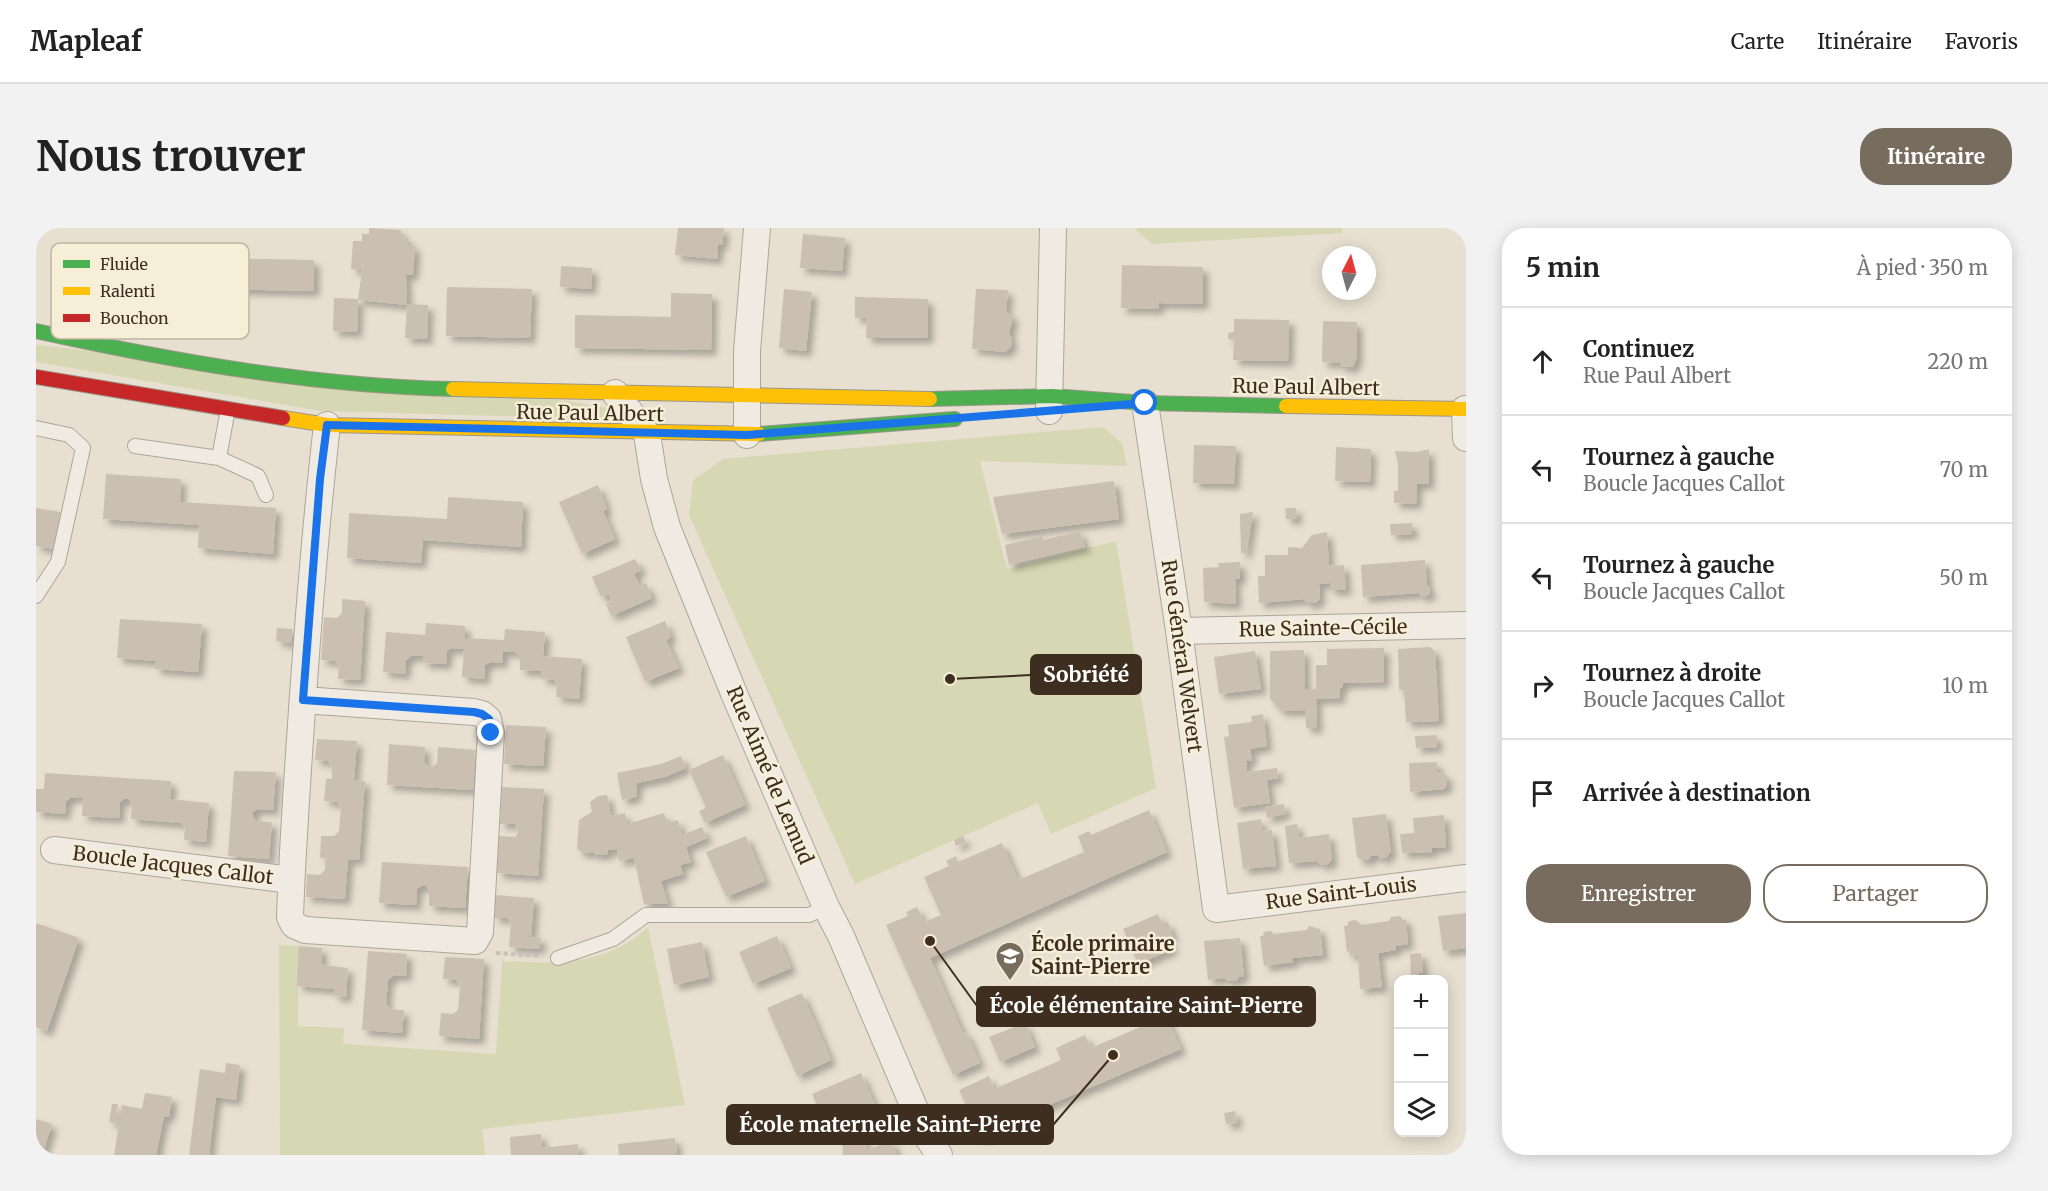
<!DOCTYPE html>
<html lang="fr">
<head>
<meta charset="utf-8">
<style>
  :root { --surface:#fff; --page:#f2f2f2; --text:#222; --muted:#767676; --line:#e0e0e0; --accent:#786c5e }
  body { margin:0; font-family:Merriweather,serif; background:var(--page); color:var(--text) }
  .controls { position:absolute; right:18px; bottom:18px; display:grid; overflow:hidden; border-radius:12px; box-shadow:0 3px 15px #0003 }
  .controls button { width:54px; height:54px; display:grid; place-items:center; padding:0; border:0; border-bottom:2px solid var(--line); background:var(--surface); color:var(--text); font:30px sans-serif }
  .compass { position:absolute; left:1286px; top:18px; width:54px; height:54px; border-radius:50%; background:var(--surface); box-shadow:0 3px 15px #0003; rotate:6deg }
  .stop { position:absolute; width:18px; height:18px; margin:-14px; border:4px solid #1a73e8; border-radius:50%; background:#fff }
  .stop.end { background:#1a73e8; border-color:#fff; box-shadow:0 2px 6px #0008 }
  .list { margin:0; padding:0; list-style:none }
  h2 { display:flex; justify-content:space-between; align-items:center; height:78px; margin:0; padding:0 24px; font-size:26px }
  h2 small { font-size:20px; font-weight:400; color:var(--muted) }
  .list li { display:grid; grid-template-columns:39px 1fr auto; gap:18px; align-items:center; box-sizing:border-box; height:108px; padding:0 24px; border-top:2px solid var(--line) }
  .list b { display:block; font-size:22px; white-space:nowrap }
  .list p { margin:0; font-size:20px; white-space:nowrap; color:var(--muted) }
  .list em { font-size:20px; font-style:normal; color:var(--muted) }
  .actions { display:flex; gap:12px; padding:18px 24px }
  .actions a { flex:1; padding:14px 0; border:2px solid var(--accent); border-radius:24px; text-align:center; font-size:21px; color:var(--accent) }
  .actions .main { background:var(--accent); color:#fff }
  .icon { flex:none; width:33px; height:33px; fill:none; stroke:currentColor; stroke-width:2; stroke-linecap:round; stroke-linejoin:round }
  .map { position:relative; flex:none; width:1430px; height:927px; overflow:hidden; border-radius:24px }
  header { display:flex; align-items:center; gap:36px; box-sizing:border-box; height:84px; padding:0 30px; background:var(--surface); border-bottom:2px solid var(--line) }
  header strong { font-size:28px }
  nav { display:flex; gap:33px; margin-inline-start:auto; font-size:21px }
  .intro { display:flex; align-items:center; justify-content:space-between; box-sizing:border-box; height:144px; padding:0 36px }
  h1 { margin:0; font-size:42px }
  .button { padding:15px 27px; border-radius:24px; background:var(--accent); color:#fff; font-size:21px; font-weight:700 }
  main { display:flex; gap:36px; padding:0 36px }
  aside { flex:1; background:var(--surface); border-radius:24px; box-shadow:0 3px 15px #0003 }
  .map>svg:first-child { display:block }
  .green { fill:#d6d7b3 }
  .building { fill:#cbbfb2; filter:url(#shadow) }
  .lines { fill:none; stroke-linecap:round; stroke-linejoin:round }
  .lane-casing { stroke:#ada599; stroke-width:16 }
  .street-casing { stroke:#ada599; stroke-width:28 }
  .fast-casing { stroke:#9c958a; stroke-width:16 }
  .slow-casing { stroke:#9c958a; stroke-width:16 }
  .jam-casing { stroke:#9c958a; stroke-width:16 }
  .path { stroke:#c8c2b9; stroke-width:4; stroke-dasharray:4.5 3; stroke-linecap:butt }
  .lane { stroke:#efebe3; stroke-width:14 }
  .street { stroke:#efebe3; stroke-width:26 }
  .fast { stroke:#4caf50; stroke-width:14 }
  .slow { stroke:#ffc107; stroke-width:14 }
  .jam { stroke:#c62828; stroke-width:14 }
  .route { stroke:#1a73e8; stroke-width:8 }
  .labels { text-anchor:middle; stroke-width:5; stroke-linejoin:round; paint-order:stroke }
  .street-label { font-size:20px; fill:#3d2e20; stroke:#f7eed8 }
  .poi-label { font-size:20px; font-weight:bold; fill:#3d2e20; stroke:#f7eed8; text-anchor:start }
  .key { fill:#f7eed8; stroke:#bfb4a1; stroke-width:1.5 }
  .key-label { font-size:16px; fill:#3d2e20 }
  .leader { fill:none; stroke:#3d2e20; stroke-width:2 }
  .callout-dot { fill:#3d2e20; stroke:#f7eed8; stroke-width:2 }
  .callout { fill:#3d2e20; stroke:#3d2e20; stroke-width:2 }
  .callout-label { font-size:21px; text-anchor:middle; font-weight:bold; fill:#fff }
</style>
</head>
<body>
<header>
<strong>Mapleaf</strong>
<nav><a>Carte</a><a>Itinéraire</a><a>Favoris</a></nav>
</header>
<div class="intro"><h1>Nous trouver</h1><a class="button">Itinéraire</a></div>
<main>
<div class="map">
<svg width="1430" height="927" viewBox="0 0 1430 927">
  <defs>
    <filter id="shadow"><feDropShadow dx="5.5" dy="5.5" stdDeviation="3" flood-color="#0004"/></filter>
  </defs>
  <rect width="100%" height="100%" fill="#e7e0d1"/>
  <path class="green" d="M1098,0H1306V5L1116,16Z
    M0,117L537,174L579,181L576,191L285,183L0,134Z
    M1067,199L1086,215L1091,238L944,233L971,341L1080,313L1120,560L1015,606L1002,575L819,656L653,287L657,252L687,231Z
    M612,699L649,877L446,901L449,927H244L243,717L263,718L262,798L308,800L307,816L460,826L466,733C519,736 571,738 612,699Z"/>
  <path class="building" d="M333,0L365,2V9L372,10V17L379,18L377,47L370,46L371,76L392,77L391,111L369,110L371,77L322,72L326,42L315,41L317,13H326V6H333Z
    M642,0H688L686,17L682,16L681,31L639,27Z
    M767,6L809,10L806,43L764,40Z
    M173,30L278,32V63L173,61Z
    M1086,37L1167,39V76L1123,75L1122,81L1085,80Z
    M525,38L556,40L555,61L524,59Z
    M411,59L496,61L494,110L410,108Z
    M748,61L776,64L770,123L743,120Z
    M940,61L972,62L970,84L977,88L973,107L976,111L975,119L969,124L936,121Z
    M635,65L676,66L675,122L539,120V87L635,89Z
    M819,69L892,71V110H830L831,90H819Z
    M298,70L322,71L321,104L297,103Z
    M1198,91L1253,92L1252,133L1197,132L1198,112L1192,111V105L1198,104Z
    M1287,93L1321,94V130L1317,139H1306L1304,135L1286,134Z
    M1158,217L1200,218L1198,256L1157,255Z
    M1300,219L1335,221L1334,254L1299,253Z
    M1393,221V256H1381L1380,276L1358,275V263H1362V236L1359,223L1381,224Z
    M70,246L145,251L144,274L240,280L237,326L162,320L163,297L67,291Z
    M1078,253L1083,291L966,306L957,269Z
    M562,257L571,281L567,283L579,311L546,326L523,274Z
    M412,269L487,274L485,319L387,312L385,335L311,330L313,285L411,291Z
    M0,280L24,284L19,321L0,318Z
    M1249,280H1260L1261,291H1250Z
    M1217,284L1210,325H1205L1204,286Z
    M1376,295V306L1355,307L1354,296Z
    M1044,303L1049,319L973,337L969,317L1006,308L1007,312Z
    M1291,304L1293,338L1308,337L1310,362H1294V355L1283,356L1284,371L1279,375H1271L1268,371L1223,375L1222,348H1229V327H1252V319L1266,320L1276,307Z
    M599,331L605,342L598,346L604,358L610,355L616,370L575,388L570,376L576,373L573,366L565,369L556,349Z
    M1389,332L1391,357L1394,360V365L1391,368L1386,369L1383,365L1327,369L1325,337Z
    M1204,334V351H1199L1200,376L1168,374L1167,340L1183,339L1182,335Z
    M306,371L329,373L324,452L302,451L303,438L299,433L285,432L288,389L301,390L306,385Z
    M84,391L166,396L162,444L119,441L120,433L81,430Z
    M629,393L635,409L630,412L643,440L609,454L590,409Z
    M390,395L429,398V410L468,412L469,401L509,404L507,428L546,431L543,471L520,469L521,456L518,452L505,451L506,443L484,442V429L479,424L467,423L466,435L455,434L449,437L448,451L426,449L428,421L415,420L411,423L410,436L387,435L388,428H375L370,432L369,446L347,444L350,404L389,407Z
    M241,400L256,401V415L240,413Z
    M1394,419L1399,423L1403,493L1370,494L1368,462H1363L1362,421Z
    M1348,420V454L1307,455V458L1304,461V470L1280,471L1281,500H1270L1269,482L1246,483L1234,471V423L1268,422L1269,461H1280V437H1291V421Z
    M1219,423L1225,461L1183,466L1178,429Z
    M1227,486L1231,518L1214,521L1216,532L1210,533L1211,544L1241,540L1242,550L1231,552L1234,575L1198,580L1188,509L1193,508L1192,497L1216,494L1215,488Z
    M470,497L510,499L507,538L468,536Z
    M1401,507V519L1380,520L1379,508Z
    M281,511L321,513L318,552L329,553L323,632L312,631L309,671L270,669L271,646L284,647L289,642L290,630H284L285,608H298L303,603L305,579L301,574L288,573L290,551H296V539L292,533L279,532Z
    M353,516L389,519L388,534L392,539H397L401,535L402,519L440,522L437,562L351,557Z
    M687,527L709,577L669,595L663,583L670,580L653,542Z
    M645,528L650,540L629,549L601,555L600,569L586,572L581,545L625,536Z
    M1401,534V544H1406L1411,549V557L1408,561L1374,564L1373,535Z
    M198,543L240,544L237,582L221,581L217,584V589L220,593L236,594L233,631L192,628Z
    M9,545L135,553L134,571L173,575L170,614L148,612L149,600L145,595L95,591L96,575L92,571H88L84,574L83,590L46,588L47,570L35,569L30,574L29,586L0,584V561H8Z
    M466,559L508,561L502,648L461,645L463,608L479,609L482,605L479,596H464Z
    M571,567L575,588L589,585L591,596L628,585L631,595L642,592L646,607L666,599L671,610L650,619L655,634L644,637L647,646L625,653L632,676H608L598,630L583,633L581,621L572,622V626L558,627V624L547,625L541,621L543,592L556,584L554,574L562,568Z
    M1248,576L1249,586L1231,590L1229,579Z
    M1113,582L1131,624L894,730L927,805L930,804L944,835L917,847L850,697L872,688L870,684L881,679L888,694L905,687L888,649L913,638L910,633L920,628L922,634L966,615L982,652L1048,624L1042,608L1053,603L1055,607Z
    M1350,586L1355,625H1353L1351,629L1344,631L1342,627L1335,628L1333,632H1326L1321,629L1316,590Z
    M1408,587L1410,619L1396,620V624L1366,625L1364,606L1378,605L1377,590Z
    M1225,591L1226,603L1236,602L1240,638L1207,641L1201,595Z
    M1261,596L1263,610L1293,606L1296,632L1292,636L1285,637L1281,633L1253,635L1249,598Z
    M710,608L729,653L690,669L670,624Z
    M927,608L930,614L920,618L918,612Z
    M346,634L432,639L429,680L393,678V662L390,658H385L381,661L380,677L343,675Z
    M459,667L498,670L495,709L505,710L503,721L473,719L475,695L471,690H458Z
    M1430,685V720L1407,723L1402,688Z
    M1122,686L1126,696L1132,694L1137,709L1132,710L1137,721L1102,736L1087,701Z
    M1364,688L1367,692L1370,691L1372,716L1360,718V722L1342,725L1346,759L1324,761L1322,727L1314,728V723L1311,724L1308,698H1311L1313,693L1320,692L1325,697L1353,693L1355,689Z
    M0,695L43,710L11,803L0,799Z
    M1273,698L1284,701L1287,727L1257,730V734L1228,738L1224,708H1227L1228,704L1235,703L1238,706L1271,702Z
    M741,708L755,740L717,756L703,724Z
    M1204,710L1208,748L1203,749L1201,752L1193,753L1188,750L1172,752L1168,713Z
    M666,714L673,749L638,757L631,721Z
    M263,718L286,720L285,734L288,737L312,740L310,769L298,768V761L261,758Z
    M332,723L371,726L370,748L358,747L352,752L350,776L355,782H368L366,805L326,802Z
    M1385,725L1387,744L1375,747L1374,726Z
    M409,729L448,731L443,811L403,808L405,785L417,786L422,782L424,757L420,752L407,751Z
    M766,765L795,832L761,848L731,780Z
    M1130,788L1145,821L973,894L974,898L945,910L923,862L953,848L958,861L1025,832L1020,820L1049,807L1055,820Z
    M989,795L999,819L964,834L953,809Z
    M190,835L204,837L200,872L180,869L173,927H153L164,841L189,845Z
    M825,845L839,877L790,898L776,866Z
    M109,865L136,869L133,889L128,888L120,927H78L83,896L73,894L76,876H82L80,884L85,885L86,877L106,881Z
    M1199,883L1201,895L1190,896L1188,885Z
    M0,891L16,896L6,927H0Z
    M824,903L832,922L855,912L861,927H807L806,911Z
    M505,906L506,920L542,916L543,927H475L474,909Z
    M639,910L641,927H583L582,916Z"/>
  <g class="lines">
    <g class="lane-casing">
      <path id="lane" d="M0,200L33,207L47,220L22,334L0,368
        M99,218L183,230L192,181
        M183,230L222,248L230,267
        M522,730L577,711L610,687H773L790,679"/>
    </g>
    <g class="street-casing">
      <path id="street" d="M579,165L611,206L618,251L631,299L697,463L790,679L805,708L889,905L903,927
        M1109,175L1143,403L1180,681L1430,650
        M1429,181L1430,210
        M1013,183L1017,0
        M711,207V123L721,0
        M1143,403L1430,397
        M267,472L438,484L446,486L452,491L455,505L444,704L439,713L269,702L258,697L254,689C256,630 260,571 264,511C271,406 279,302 291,197
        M18,622L255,652"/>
    </g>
    <g class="fast-casing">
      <path id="fast" d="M0,103C137,133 276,158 417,161
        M894,171L1016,168L1109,175L1250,178
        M723,206L919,191"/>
    </g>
    <g class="slow-casing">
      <path id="slow" d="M417,161L894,171
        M1250,178L1430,181
        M247,190L291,197L723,206"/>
    </g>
    <g class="jam-casing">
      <path id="jam" d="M0,149L247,190"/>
    </g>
    <path class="path" d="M460,725L504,728"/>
    <use href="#lane" class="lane"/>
    <use href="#street" class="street"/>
    <use href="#fast" class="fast"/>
    <use href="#slow" class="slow"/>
    <use href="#jam" class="jam"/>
  </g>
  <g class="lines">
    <path class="route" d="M455,505L453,491L446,486L438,484L267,472L284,251L291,197L711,207L1109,175"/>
  </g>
  <defs>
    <g id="school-pin" transform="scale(1.5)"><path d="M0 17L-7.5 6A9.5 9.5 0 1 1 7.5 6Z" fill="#786c5e" stroke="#f7eed8"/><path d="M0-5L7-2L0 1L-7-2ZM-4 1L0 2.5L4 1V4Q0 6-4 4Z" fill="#fff"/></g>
  </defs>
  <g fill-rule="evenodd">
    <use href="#school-pin" x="974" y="728"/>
  </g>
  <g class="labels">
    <g class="street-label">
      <text transform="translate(1270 159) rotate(1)" y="7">Rue Paul Albert</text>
      <text transform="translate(554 185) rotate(1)" y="7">Rue Paul Albert</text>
      <text transform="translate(1287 400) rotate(-1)" y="7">Rue Sainte-Cécile</text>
      <text transform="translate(1146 428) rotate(82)" y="7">Rue Général Welvert</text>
      <text transform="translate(734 547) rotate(67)" y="7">Rue Aimé de Lemud</text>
      <text transform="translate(137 637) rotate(7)" y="7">Boucle Jacques Callot</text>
      <text transform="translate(1305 665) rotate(-7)" y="7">Rue Saint-Louis</text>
    </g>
    <g class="poi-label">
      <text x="995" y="723">École primaire<tspan x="995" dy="23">Saint-Pierre</tspan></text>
    </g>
  </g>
  <rect x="15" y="15" width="198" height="96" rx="9" class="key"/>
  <rect x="27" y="32" width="27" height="8" fill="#4caf50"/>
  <rect x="27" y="59" width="27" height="8" fill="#ffc107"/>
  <rect x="27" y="86" width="27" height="8" fill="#c62828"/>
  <g class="key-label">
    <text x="64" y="42">Fluide</text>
    <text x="64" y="69">Ralenti</text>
    <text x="64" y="96">Bouchon</text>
  </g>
  <path class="leader" d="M914 451L995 447M894 713L941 778M1077 827L1017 897"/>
  <g class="callout-dot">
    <circle cx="914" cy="451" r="6"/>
    <circle cx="894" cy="713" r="6"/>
    <circle cx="1077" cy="827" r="6"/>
  </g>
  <g class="callout">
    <rect x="995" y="427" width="110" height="39" rx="6"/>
    <rect x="941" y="759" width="338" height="39" rx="6"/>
    <rect x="691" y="877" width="326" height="39" rx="6"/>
  </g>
  <g class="callout-label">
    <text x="1050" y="454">Sobriété</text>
    <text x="1110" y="785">École élémentaire Saint-Pierre</text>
    <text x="854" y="904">École maternelle Saint-Pierre</text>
  </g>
</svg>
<div class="controls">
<button>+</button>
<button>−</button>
<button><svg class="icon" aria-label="layers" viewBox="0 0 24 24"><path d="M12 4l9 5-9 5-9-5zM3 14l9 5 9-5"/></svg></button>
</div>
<svg class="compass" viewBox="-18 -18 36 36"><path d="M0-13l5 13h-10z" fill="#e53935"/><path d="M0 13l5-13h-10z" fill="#767676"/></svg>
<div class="stop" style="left:1109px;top:175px"></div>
<div class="stop end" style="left:455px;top:505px"></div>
</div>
<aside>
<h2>5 min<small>À pied · 350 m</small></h2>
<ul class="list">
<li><svg class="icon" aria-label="ahead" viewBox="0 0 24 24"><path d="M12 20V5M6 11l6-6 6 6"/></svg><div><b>Continuez</b><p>Rue Paul Albert</p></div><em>220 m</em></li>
<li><svg class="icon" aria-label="left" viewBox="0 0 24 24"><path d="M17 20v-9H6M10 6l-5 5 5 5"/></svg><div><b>Tournez à gauche</b><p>Boucle Jacques Callot</p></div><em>70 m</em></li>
<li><svg class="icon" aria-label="left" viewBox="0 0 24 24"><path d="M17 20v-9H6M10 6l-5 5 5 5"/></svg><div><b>Tournez à gauche</b><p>Boucle Jacques Callot</p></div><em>50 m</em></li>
<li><svg class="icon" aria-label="right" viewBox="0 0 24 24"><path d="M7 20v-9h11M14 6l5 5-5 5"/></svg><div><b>Tournez à droite</b><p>Boucle Jacques Callot</p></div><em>10 m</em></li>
<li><svg class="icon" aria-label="arrive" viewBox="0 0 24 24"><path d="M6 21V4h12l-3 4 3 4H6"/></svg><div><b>Arrivée à destination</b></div></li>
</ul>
<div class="actions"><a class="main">Enregistrer</a><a>Partager</a></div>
</aside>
</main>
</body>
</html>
